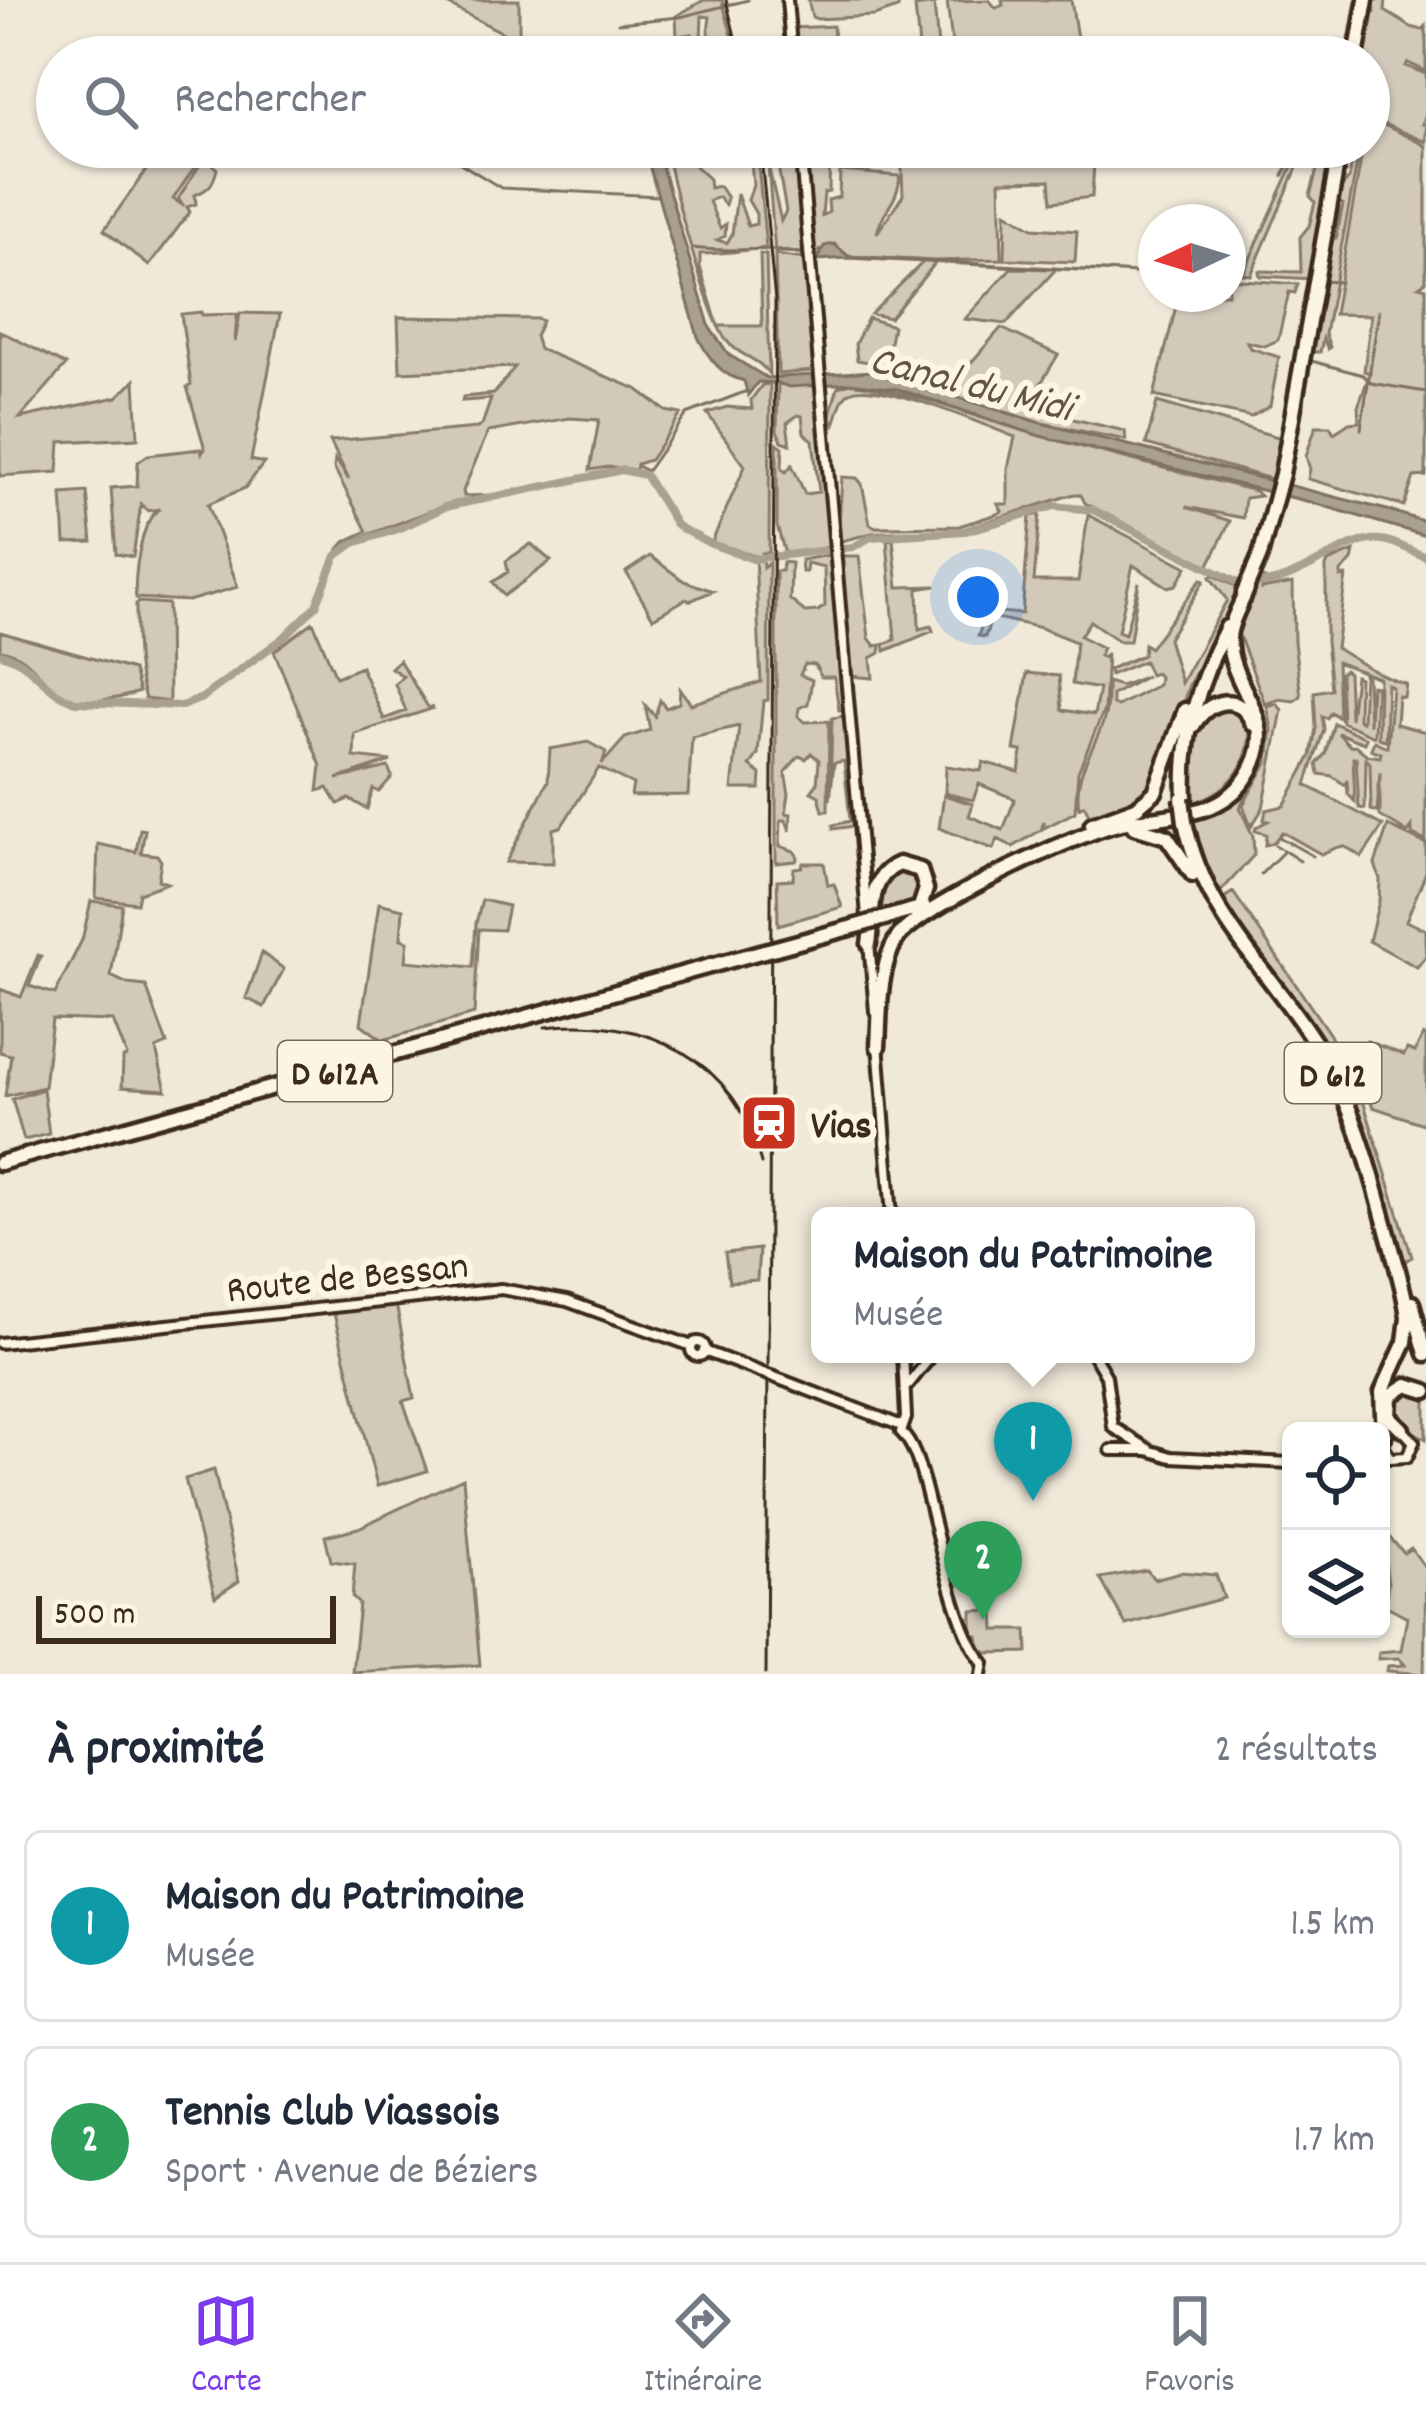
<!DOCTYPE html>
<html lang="fr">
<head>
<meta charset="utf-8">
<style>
  :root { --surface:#fff; --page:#f2f2f3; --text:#1f2937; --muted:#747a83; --line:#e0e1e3; --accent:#7c3aed }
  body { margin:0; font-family:Dekko,sans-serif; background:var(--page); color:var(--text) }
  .controls { position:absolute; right:36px; bottom:36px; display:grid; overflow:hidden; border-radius:18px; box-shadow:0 3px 9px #0004 }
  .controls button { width:108px; height:108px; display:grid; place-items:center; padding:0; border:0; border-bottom:3px solid var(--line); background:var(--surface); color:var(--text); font:60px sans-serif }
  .compass { position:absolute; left:1138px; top:204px; width:108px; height:108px; border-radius:50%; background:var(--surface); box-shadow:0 3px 9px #0004; rotate:266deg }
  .scale { position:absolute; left:36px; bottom:30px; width:300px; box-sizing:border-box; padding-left:12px; border:6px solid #3b2a1e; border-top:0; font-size:33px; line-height:42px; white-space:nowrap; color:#3b2a1e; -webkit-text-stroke:9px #fcf5e5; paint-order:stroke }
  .you { position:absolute; left:978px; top:597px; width:42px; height:42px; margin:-30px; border:9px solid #fff; border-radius:50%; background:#1a73e8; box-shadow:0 0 0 18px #1a73e833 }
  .badge { display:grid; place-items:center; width:78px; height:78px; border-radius:50%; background:var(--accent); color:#fff; font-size:39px; font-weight:700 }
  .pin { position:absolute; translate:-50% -99px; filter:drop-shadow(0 3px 6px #0008) }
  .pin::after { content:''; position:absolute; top:63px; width:42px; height:36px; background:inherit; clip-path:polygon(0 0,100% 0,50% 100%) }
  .popup { position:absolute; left:811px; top:1207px; width:444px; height:156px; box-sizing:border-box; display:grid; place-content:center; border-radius:18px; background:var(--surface); filter:drop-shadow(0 3px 9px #0005); font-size:39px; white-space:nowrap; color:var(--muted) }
  .popup b { font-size:45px; color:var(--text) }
  .popup::after { content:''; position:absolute; left:50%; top:100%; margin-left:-24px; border:24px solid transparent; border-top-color:var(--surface) }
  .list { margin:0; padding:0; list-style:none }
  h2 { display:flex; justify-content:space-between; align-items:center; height:156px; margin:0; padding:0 48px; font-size:51px }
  h2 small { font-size:39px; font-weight:400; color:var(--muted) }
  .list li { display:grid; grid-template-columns:78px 1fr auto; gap:36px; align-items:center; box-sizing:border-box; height:192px; margin:0 24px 24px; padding:0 24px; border:3px solid var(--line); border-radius:18px }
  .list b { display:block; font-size:45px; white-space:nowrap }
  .list p { margin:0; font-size:39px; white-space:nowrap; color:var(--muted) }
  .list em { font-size:39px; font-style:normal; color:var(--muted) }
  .icon { flex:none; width:66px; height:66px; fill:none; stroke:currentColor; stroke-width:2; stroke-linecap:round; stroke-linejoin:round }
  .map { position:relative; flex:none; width:1426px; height:1674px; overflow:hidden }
  .search { position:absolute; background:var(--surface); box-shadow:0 3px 9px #0004; left:36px; right:36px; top:36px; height:132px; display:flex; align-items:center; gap:30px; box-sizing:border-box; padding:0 42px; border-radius:66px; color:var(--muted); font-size:45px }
  .sheet { height:588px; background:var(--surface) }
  nav { display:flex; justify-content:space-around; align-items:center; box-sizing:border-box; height:168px; border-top:3px solid var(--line); background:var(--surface); font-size:33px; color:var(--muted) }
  nav a { display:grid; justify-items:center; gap:6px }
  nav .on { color:var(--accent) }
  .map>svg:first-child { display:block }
  .green { fill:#d2c9ba; stroke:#867a6c; stroke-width:3 }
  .water { fill:#aaa091; stroke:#7e7163; stroke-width:3 }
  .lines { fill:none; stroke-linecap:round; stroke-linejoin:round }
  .stream { stroke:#7e7163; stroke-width:3 }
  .river { stroke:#aaa091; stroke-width:8 }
  .tertiary-casing { stroke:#3b2a1e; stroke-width:16 }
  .secondary-casing { stroke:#3b2a1e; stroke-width:16 }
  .trunk-casing { stroke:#3b2a1e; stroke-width:21 }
  .tertiary { stroke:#fcf5e5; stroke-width:8 }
  .secondary { stroke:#fcf5e5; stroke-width:8 }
  .trunk { stroke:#fcf5e5; stroke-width:12 }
  .rail { stroke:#3b2a1e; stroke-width:3 }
  .tertiary-bridge-casing { stroke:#3b2a1e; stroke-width:16; stroke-linecap:butt }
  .trunk-bridge-casing { stroke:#3b2a1e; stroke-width:21; stroke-linecap:butt }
  .tertiary-bridge { stroke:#fcf5e5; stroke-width:8 }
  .trunk-bridge { stroke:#fcf5e5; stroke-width:12 }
  .labels { text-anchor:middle; stroke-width:12; stroke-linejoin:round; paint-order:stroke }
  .shield { fill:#fcf5e5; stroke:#75675a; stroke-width:3 }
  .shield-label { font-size:36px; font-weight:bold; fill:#3b2a1e }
  .poi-label { font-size:39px; font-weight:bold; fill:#3b2a1e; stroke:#fcf5e5; text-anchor:start }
  .street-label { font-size:39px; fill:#3b2a1e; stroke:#fcf5e5 }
  .water-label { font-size:42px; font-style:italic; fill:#625346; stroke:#fcf5e5 }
</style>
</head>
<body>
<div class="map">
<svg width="1426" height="1674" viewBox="0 0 1426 1674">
  <rect width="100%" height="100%" fill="#f0e9d9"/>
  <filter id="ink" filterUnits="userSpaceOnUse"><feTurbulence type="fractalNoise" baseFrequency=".00833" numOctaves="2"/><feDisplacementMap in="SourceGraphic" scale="24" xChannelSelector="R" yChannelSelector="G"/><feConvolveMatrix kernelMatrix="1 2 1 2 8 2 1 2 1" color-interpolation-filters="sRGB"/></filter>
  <g filter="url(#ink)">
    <path class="green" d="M439,0H519V41Z
      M704,0H722L738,57H731L722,42L715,46L708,31L710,17L702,16L701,40L697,45L692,42V34L677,36L676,16Z
      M808,0H898V8L874,16L817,19L812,17Z
      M989,0L996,8L1003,5L1002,0H1071L1080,57H1074L1072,48L953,52L947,1Z
      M1374,0H1386L1385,11L1411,27L1423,30L1426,26V71L1408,63L1406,66L1426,74V114L1422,124H1426V142L1376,121L1426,146V281L1419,286L1426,288V476L1414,477L1404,506L1308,479L1310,469L1306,456L1316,426H1330L1334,433L1349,423L1359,422L1358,407L1370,373L1364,371L1371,315L1334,314L1363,147H1369V129L1375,122H1369V57H1362L1368,31L1366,22L1375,12Z
      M934,4L939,57H920L915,7Z
      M833,26L835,54L796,57L794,28Z
      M666,147H690L695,166L709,179L710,188L719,186L727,198L725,205L718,197L709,201L720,228L726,224L725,236L717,240L727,243L732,234L737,194L748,226L756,224V214L748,200L753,185L751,162L758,164L766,248C745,250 724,254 700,254V267L718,326H762L760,254L766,255L769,374C758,357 739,357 726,340C708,316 670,180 666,147Z
      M780,147H796L804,253L775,252L768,165L781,221L786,211L779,172Z
      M803,147H830L829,192L824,193L822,216L829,212L828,200L839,197L840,171L900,176C898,204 882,209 877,233L903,195L901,147H1095L1092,197L1052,202L1050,180L1000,181L1002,259L937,261L890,318L871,314L924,261L848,256L834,244L813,254Z
      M1301,147H1306L1251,275L1243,274Z
      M1323,147H1335L1312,279L1260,276L1259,271L1301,272L1300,237L1309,226L1315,202L1310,196Z
      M1354,147H1360L1325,334L1330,347L1328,349L1323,339L1320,352H1307L1336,204L1339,207L1336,240L1343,204L1335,202L1334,196L1349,179Z
      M162,148L204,153L173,199L184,206L178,199L206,155L217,169C213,185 209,189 195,195L196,204L187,207L190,212L149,266L104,230Z
      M1006,212L1033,228L1077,231L1075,262L1005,259Z
      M775,255L805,259L813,371L778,374Z
      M1011,268L1056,269L1006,324L965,319Z
      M1228,279L1298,284L1295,293L1289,292L1278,340L1265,346L1247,342L1250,348L1279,357L1270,406L1251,417L1154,396L1179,294H1228Z
      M201,312L202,315L237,314L235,342L240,313L280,314L251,460L264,463L245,488L208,504L238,587L188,601L136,598C133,578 141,517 160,509L148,511L141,504L133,557L116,554L111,488L137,486L138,462L148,455L201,449L202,453L205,449L187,387L191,385L181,314Z
      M398,317L538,319L542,321L535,336L539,349L637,389L666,411L681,414L650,460L637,464L636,470L608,467L590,470L599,420L570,418L488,432L463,491L464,496L491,495L451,503L349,542L338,550L346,541L367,531L334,468L335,459L349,480L330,441L477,428L482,425L491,399L462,401L463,397L494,394L515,367L400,372Z
      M868,318L893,326L886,365L857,360L855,344Z
      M1001,328L1058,355L1026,408L1125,431L1126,440L1037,422L885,374L884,369C904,360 937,370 956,380Z
      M0,331L66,365L20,418L117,397L135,380L138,438L60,442L58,472L0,476Z
      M850,383C907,390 956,411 1011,427C1091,451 1174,470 1255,491L1260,496L1245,498L1243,518L1186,507L1230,521L1208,567L1085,503L1081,495L1074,494L961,530L872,533L838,542L842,477L857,478L862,484L870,524L876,527L959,526L997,514L1002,511L998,504H1008V468L1015,437C986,426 875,378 850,392C840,398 838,414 834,425L830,414L838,387Z
      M770,384L769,553H762L763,568L769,563L768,700L763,701L758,754L750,766L761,774L760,789H732L739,726L692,737L688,795L631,796L633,784L599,768L561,827L553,829V863L506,862L548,781L550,749L588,742L606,752L602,764L625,738L650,730L645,705L655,716L660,700L666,708L679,703L680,689L691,704L761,682L755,556L712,542L745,466L707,413L727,407L752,409L751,400L762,385Z
      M778,384L815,386L830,547L785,554L777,526V443L783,447L782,469L786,472L792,465L805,494L819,492L813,440L804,433L802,416L798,415L787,423L790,444L782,441L777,431Z
      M1157,402L1285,439L1275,480L1146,444Z
      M87,492L92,542L65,543L62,494Z
      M1040,514L1034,581H1078L1088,515L1187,567L1176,585L1168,587L1133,565L1118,631L1125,634L1139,582L1130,641H1119L1090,621L1080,636L1103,648L1099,656L1104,658L1107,653L1104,710L1078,772L1075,812L1044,828V821L1041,830L1013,847L998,839L993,849L939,828L944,795L973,804L969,816L1003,830L1015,799L979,784L973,800L945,793L946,766L981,771L983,762L1019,772L1022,751L1014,750L1027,673L1059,676L1062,710L1094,715L1099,689L1072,684L1076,642L1041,628L992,617L985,637L978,636L987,611L1022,614L1030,516Z
      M893,539L898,587L936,586L918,589L919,629L931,626L933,631L885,651L884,644L895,640L887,540Z
      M531,544L551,561L504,596L493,582L508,572L506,561Z
      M1354,551L1352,561L1341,572V577L1346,576L1336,648C1355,660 1385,679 1406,684L1404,697L1398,696L1396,724L1426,732V841L1412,835V827L1408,833L1380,816V772L1377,812L1371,810L1370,763L1366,759L1365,809L1359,808L1356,758H1353L1355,802L1348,794L1347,780L1345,785L1332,776L1319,774L1317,764L1325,754L1334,723L1366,738L1364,743L1338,733L1350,746L1355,745L1367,755L1380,757L1381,753L1371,749L1374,741L1387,747L1392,687L1387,684L1385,740L1378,738L1379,678L1337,662L1339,718L1331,712L1327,718L1322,716L1324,729L1306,785L1383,826L1362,857C1341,844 1347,843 1321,854L1282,832L1273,843L1265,845L1266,834L1255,831L1256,827L1268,821L1264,820L1266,810L1284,806L1311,756L1316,728L1314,692L1331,689L1326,642V567L1328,562Z
      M830,555L843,710H839L834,677H821L815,665L805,664L800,675L812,680L808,704L799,708L798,716L805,722L829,721L828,811H823L819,796L811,792L817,784L819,760L811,753L806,759L799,756L785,772L789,794L786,813L791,814L790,831L786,820H781L780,846L794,851L798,857L796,861L776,863V571H782L783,562L791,563L790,600L805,612L818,611L825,606L824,567L807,563L806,572H802L801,560Z
      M650,556L684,581L713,591L690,601L686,599L653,618L626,572Z
      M838,556H859L869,638L875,646L881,645L880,653L871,658L873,678L851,676Z
      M1213,575L1240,589L1189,685L1162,767L1148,793L1091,818L1084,805L1079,808C1073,773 1093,753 1103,722C1108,709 1107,695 1107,682L1121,686L1147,676L1112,695V704L1117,706L1158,685L1159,677L1156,673L1150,675L1144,661L1110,675L1109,669L1143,655L1144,644L1150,648L1201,579L1204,581L1168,639L1181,683L1227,600L1210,577Z
      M1261,578L1265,579L1262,589L1293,583L1294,642L1301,696L1294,701L1280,699L1265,704L1239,635C1236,673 1272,703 1269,747C1267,772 1247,786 1240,808L1253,836L1254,855L1216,897L1191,832V816L1210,811L1261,756L1235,654L1236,622L1240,621V630C1246,612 1244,591 1261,578Z
      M139,602L168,604L169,702L145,699C135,667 136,637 136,604Z
      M313,622L336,677L361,667L384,719L406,711L395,684L403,676L391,668L399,660L428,707L434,708L355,734L354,757L391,761L337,779L388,767L392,777L379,792L373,789L367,809L349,799L338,804L328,788L318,791L321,766L274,651Z
      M0,632L133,670L139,692C120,699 80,706 62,695C39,680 30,654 0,650Z
      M1344,670L1348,673L1350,719L1355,676L1359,678L1358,719L1362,721L1364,675L1367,677L1369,725L1371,685L1376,686L1374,736L1342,722L1340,673Z
      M1277,704L1282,710L1263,808L1251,827L1243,805L1268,761L1272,729L1267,706Z
      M1234,706L1250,731C1248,771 1226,793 1189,804C1185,764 1188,741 1211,708Z
      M844,716L854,826L833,829V825L850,821L844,761L834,763L830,800L832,718Z
      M1388,826L1426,844V872L1406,921L1426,930V956L1417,967L1369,941L1379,901L1380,879L1375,864Z
      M140,829L145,830L141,853L157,855L161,861L158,880L167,883L139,893L137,903L96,898L98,844L136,852Z
      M803,863H824L828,885L834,884L842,907L778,925L777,880L793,879L794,868L802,867Z
      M899,868L916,872L922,891L919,901L875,917L877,889Z
      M1233,892L1330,1035L1334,1044L1329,1053L1218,902Z
      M482,900L508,906L503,930L479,929L474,1014L383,1040L361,1024L379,903L403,909L401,939L408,941L406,961L473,967L476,923Z
      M91,901L122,905L111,976L128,984L146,986L167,1044L156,1049L166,1090L122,1087L123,1058L127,1056L113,1021L52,1019L44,1087L5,1096L11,1055L0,1052V989L21,997L38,955L41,956L29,986L55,994L82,940Z
      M262,953L284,969L264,1007L246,998Z
      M1423,1035L1426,1037V1125L1373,1107L1350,1059L1359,1061L1367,1041L1404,1055L1407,1049L1415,1052Z
      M43,1089L49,1134L24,1140L12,1099Z
      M1360,1091L1412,1257L1405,1261L1355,1103L1360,1102Z
      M759,1249L757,1280L729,1282L725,1253Z
      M396,1304L414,1398L403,1401L427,1471L377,1486L333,1310Z
      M1401,1389L1426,1396V1439L1396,1422L1390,1400Z
      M214,1470L239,1581L215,1597L185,1479Z
      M463,1478L480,1665L352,1672L359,1604L352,1597L355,1564L331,1561L325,1536L358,1528Z
      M1389,1537L1404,1553L1411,1548L1426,1569L1424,1674L1387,1671L1388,1666L1405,1665L1399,1658L1378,1659L1379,1652L1401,1650L1407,1617L1385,1605L1388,1583L1382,1540Z
      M1147,1570L1154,1579L1181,1572L1216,1575L1224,1598L1126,1625L1100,1578Z
      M994,1610L995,1630H1027L1028,1652L987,1653L980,1648L978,1636L972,1635V1611Z"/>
    <path class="water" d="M644,147H656L710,328L729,355L767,378L872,371L1037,422L1391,511L1426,522V536L1310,502L1040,436L898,389L850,383L789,387L778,383L758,382L748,395L744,381C721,376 708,357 698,337Z
      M834,244L848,256L1156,274L847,258L818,260L824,246Z"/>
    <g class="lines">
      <path class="stream" d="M618,23L680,17L748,0
        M1346,57L1356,0
        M434,147L501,188L658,196
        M1283,176L1298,147
        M692,248C720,252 746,248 772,250C789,251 804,255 821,255
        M1320,281L1340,282
        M1308,360L1363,375L1371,383L1426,392
        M1361,429L1379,311
        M639,467L647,471L687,414L747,391
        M1279,837L1313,856
        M1275,845L1300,861
        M1261,874L1284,851"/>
      <path class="river" d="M0,654C32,661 45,692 75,702L182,706L202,698L282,639L316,606L336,556L354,543L401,528L445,507L622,470L645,475L677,526L711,544L753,559L853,547L871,537L966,531L1055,506L1093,510L1240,584C1299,590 1339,535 1382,540C1397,542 1412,552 1426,557"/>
      <g class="tertiary-casing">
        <path id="tertiary" d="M691 1349a7 7 0 1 1 14 0a7 7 0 1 1-14 0Z
          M0,1343L501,1289L567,1301L692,1346
          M704,1351L760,1372
          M1093,1354L1106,1376L1113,1427L1148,1449
          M774,1377L902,1426
          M908,1385L933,1354
          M1382,1444L1390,1458L1407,1457L1414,1442L1402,1429
          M1111,1450H1148L1171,1457L1291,1463"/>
      </g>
      <g class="secondary-casing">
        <path id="secondary" d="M787,0L792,57
          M800,147L867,916
          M869,942L875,1011
          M878,1044L892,1216
          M903,1354L906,1418L901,1432C914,1445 919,1465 924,1483C937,1529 955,1632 984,1663L982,1674"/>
      </g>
      <g class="trunk-casing">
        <path id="trunk" d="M1356,57L1366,0
          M1244,593L1260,556L1282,474L1340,147
          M1193,726C1208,699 1239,691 1253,724
          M1185,798C1182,735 1198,682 1227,627
          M1185,822C1205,916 1264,964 1314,1041C1351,1098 1369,1162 1386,1227C1394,1257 1404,1287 1408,1317L1405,1342L1382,1392L1384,1437
          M1092,824L1136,808L1155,792L1185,710
          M1134,827L1167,837L1193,875
          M881,919L924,907
          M869,944C874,914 866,878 899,864L920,870L926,889L920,907
          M776,948L857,926
          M878,1047C880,1014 878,970 896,940C914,909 1082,831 1121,823C1165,815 1219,819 1246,778C1285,721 1230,691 1229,640C1229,623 1241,605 1247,589
          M0,1163L764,951
          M1412,1303L1426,1354
          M1402,1429L1389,1416L1390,1396L1407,1385L1426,1391"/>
      </g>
      <use href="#tertiary" class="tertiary"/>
      <use href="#secondary" class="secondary"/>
      <use href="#trunk" class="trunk"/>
      <path class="rail" d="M726,0L740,57
        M760,147L775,301L766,1674
        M545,1027C644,1015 739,1059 761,1164"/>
      <g class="tertiary-bridge-casing">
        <path id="tertiary-bridge" d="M760,1372L774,1377"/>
      </g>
      <g class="trunk-bridge-casing">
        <path id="trunk-bridge" d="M1182,798L1185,822
          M857,926L881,919
          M764,951L776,948"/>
      </g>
      <use href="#tertiary-bridge" class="tertiary-bridge"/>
      <use href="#trunk-bridge" class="trunk-bridge"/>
    </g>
  </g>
  <defs>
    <g id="station-square" transform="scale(3)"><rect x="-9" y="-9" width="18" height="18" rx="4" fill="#c8321e" stroke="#fcf5e5"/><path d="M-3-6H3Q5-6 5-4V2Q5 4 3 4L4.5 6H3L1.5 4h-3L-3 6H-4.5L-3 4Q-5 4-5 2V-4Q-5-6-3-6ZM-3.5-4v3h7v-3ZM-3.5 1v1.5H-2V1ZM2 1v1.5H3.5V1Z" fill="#fff"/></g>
  </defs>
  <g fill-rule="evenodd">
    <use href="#station-square" x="769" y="1123"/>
  </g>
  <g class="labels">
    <g class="shield">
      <rect x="278" y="1041" width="114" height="60" rx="9"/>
      <rect x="1285" y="1043" width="96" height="60" rx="9"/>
    </g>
    <g class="shield-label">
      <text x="335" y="1084">D 612A</text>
      <text x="1333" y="1086">D 612</text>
    </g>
    <g class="poi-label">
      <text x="811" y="1137">Vias</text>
    </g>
    <g class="street-label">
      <text transform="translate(347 1275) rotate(-6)" y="14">Route de Bessan</text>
    </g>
    <g class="water-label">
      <text transform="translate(972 381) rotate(14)" y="15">Canal du Midi</text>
    </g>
  </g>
</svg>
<div class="controls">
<button><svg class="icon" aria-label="locate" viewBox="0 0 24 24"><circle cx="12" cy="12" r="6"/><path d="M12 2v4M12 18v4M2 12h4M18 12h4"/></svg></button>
<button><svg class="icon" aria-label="layers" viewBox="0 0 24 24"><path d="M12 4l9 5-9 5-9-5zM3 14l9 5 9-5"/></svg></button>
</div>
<svg class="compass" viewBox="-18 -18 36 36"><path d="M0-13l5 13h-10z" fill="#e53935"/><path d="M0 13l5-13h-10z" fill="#747a83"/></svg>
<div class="scale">500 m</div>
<div class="you"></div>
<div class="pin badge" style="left:1033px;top:1501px;background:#0f9aa8">1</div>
<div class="popup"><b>Maison du Patrimoine</b>Musée</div>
<div class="pin badge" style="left:983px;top:1620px;background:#2e9e5b">2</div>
<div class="search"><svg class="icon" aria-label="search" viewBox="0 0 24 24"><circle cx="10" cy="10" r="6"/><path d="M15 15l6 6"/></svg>Rechercher</div>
</div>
<section class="sheet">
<h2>À proximité<small>2 résultats</small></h2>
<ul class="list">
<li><span class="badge" style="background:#0f9aa8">1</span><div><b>Maison du Patrimoine</b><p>Musée</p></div><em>1.5 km</em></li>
<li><span class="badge" style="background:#2e9e5b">2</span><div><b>Tennis Club Viassois</b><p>Sport · Avenue de Béziers</p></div><em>1.7 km</em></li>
</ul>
</section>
<nav>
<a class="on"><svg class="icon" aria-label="map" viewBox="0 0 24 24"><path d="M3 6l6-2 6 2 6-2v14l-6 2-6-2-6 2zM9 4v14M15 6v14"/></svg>Carte</a>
<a><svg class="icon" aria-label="directions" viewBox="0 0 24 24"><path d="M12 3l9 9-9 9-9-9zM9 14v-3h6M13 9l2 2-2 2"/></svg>Itinéraire</a>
<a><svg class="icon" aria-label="saved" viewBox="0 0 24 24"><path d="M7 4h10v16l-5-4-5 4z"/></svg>Favoris</a>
</nav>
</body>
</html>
